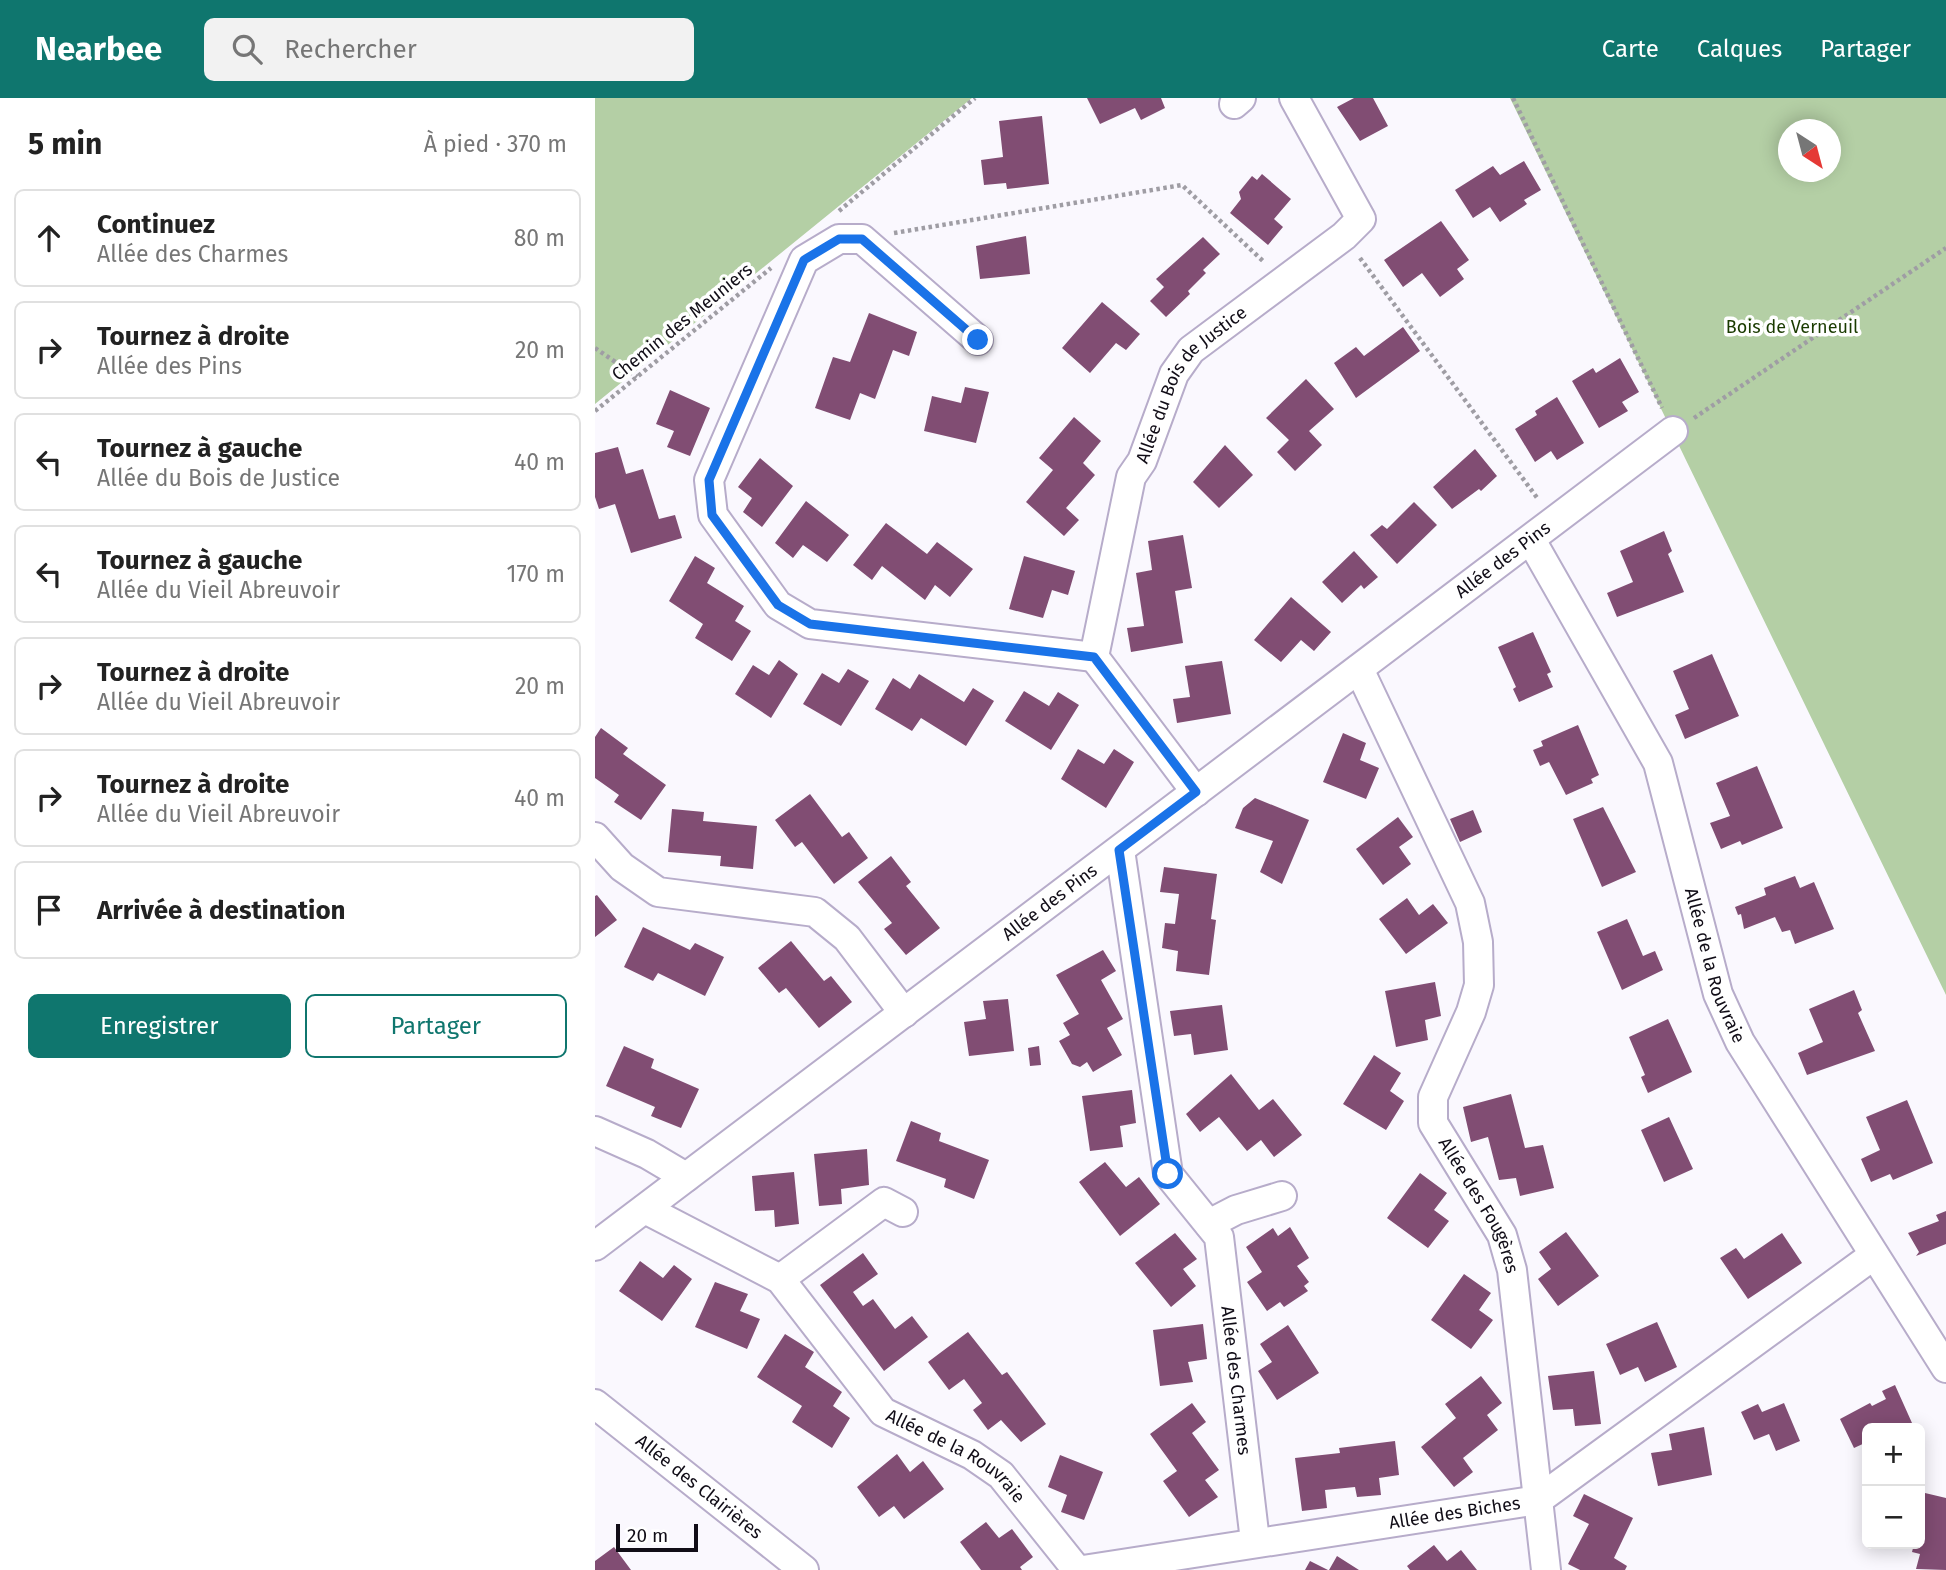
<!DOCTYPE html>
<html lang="fr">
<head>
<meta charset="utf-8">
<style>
  :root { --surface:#fff; --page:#f2f2f2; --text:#222; --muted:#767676; --line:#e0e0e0; --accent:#0f766e }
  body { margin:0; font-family:"Fira Sans",sans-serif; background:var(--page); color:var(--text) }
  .controls { position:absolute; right:21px; bottom:21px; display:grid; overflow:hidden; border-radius:10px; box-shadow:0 4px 18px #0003 }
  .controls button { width:63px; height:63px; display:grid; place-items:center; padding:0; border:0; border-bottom:2px solid var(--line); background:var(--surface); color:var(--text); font:35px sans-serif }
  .compass { position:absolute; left:1183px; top:21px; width:63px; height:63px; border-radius:50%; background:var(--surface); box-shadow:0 4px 18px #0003; rotate:144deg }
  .scale { position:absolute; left:21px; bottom:18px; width:82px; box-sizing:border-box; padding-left:7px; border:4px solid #110d17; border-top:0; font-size:19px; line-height:24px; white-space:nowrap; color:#110d17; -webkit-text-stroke:5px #fff; paint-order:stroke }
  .stop { position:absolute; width:21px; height:21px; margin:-16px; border:5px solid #1a73e8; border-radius:50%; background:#fff }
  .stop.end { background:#1a73e8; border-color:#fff; box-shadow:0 2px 7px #0008 }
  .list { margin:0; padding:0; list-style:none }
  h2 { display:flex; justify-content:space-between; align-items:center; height:91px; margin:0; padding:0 28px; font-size:30px }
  h2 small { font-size:23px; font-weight:400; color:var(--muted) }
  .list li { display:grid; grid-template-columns:46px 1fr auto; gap:21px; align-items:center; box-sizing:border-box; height:98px; margin:0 14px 14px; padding:0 14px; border:2px solid var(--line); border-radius:10px }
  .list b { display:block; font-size:26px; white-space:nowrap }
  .list p { margin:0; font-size:23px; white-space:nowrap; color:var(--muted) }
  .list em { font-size:23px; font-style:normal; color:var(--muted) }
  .actions { display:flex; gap:14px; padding:21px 28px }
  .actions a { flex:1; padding:16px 0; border:2px solid var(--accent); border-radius:10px; text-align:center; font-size:24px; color:var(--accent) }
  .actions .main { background:var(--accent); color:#fff }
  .icon { flex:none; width:38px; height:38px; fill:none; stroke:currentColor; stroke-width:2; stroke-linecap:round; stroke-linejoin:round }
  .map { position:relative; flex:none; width:1351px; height:1472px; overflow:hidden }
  header { display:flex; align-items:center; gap:42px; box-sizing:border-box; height:98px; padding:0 35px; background:var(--accent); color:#fff }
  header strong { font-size:33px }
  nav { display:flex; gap:38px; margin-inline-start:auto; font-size:24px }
  .search { width:490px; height:63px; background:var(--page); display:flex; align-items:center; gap:18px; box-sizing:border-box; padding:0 24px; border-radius:10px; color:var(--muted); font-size:26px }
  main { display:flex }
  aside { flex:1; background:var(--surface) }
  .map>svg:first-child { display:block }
  .green { fill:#b4cfa5; fill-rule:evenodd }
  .building { fill:#814d73 }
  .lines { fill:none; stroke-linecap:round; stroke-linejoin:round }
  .minor-casing { stroke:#b7acca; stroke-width:32 }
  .path { stroke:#9f9da4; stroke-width:4.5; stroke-dasharray:3.5 3.5; stroke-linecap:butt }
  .minor { stroke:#fff; stroke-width:28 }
  .route { stroke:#1a73e8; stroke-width:9 }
  .labels { text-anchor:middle; stroke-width:7; stroke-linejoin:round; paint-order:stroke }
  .street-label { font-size:18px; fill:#110d17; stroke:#fff }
  .park-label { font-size:18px; fill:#1a3b00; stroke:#fff }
</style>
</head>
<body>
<header>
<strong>Nearbee</strong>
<div class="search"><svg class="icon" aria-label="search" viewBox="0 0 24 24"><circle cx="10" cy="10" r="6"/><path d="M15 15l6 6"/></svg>Rechercher</div>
<nav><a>Carte</a><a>Calques</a><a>Partager</a></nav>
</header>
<main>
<aside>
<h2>5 min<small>À pied · 370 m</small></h2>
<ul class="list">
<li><svg class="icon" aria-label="ahead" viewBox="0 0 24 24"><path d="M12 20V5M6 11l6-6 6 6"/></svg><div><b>Continuez</b><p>Allée des Charmes</p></div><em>80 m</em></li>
<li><svg class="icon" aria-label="right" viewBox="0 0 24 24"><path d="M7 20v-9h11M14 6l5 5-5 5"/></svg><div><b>Tournez à droite</b><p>Allée des Pins</p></div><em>20 m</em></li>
<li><svg class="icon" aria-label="left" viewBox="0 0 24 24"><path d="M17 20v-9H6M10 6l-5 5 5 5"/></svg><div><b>Tournez à gauche</b><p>Allée du Bois de Justice</p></div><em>40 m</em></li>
<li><svg class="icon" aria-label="left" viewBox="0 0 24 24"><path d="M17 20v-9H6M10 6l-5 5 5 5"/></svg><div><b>Tournez à gauche</b><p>Allée du Vieil Abreuvoir</p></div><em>170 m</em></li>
<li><svg class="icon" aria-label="right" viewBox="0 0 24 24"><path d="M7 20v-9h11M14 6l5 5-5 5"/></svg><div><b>Tournez à droite</b><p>Allée du Vieil Abreuvoir</p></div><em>20 m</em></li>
<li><svg class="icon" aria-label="right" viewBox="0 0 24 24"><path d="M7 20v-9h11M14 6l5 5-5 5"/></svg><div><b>Tournez à droite</b><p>Allée du Vieil Abreuvoir</p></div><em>40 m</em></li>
<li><svg class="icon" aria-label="arrive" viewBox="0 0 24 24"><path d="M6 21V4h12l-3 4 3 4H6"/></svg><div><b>Arrivée à destination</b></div></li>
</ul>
<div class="actions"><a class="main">Enregistrer</a><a>Partager</a></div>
</aside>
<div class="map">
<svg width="1351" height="1472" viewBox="0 0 1351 1472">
  <rect width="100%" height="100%" fill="#faf8fe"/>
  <path class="green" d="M0,0H377L0,306Z
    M915,0H1351V897ZM1194,32H1236V74H1194Z"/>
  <path class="building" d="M492,0H566L570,10L546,22L540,10L505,26Z
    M759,0H778L793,28L765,43L742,9Z
    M447,18L454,86L412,91L411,85L389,87L386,62L408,59L404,23Z
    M929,63L946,92L929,102L932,106L905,124L895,109L878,120L860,92L898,68L905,77Z
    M667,76L696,101L679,121L688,129L673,147L635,115L646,101L644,94L657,78L662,82Z
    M846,123L874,162L862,171L869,181L845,199L827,175L808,189L789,162Z
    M431,138L435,176L385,181L381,148Z
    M608,139L625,156L608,172L611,175L593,193L595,196L571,219L555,203L569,189L561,181Z
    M507,204L545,236L531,252L521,245L495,275L467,250Z
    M274,215L322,234L314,258L298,252L280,301L265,295L255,322L220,310L238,259L255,264Z
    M808,229L825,253L761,300L739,265L761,249L769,258Z
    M1025,260L1044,294L1027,304L1033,313L1004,330L977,283L998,270L1001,275Z
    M711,281L739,311L714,333L727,347L700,373L682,354L694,342L671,320Z
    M370,289L394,294L381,345L329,333L337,298L366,305Z
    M75,292L115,310L95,358L72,349L79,333L61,326Z
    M962,299L989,345L962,362L956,353L940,364L920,331L942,317L940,313Z
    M479,319L506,343L488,365L500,377L471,410L484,422L469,438L431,404L458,372L444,360Z
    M630,347L658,377L624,410L598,384Z
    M23,349L31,376L48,371L64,421L80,417L87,440L36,455L20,406L4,411L0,399V355Z
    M880,351L902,378L886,393L884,391L857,411L838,389Z
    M165,360L198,388L167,429L148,414L157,400L143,389Z
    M211,403L254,437L232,464L208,447L198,460L180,445Z
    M819,404L842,427L802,466L775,437L787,427L792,431Z
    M291,425L332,456L342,444L378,471L355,499L340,487L330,502L287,468L277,482L258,467Z
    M1069,433L1077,453L1073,456L1089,494L1022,519L1012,495L1038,484L1025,453Z
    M588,437L597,490L580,493L588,545L536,554L532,530L549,528L541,475L557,472L553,443Z
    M759,453L783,479L769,491L766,487L747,505L727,484Z
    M100,458L120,470L112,485L149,508L140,523L156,533L137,563L100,540L108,526L74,503Z
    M429,458L480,473L473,497L457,492L448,520L414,511Z
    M696,499L736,534L719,553L706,542L686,564L659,542Z
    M938,534L956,574L952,576L958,589L924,604L918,591L921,589L903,549Z
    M1117,556L1144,618L1090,641L1080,617L1094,611L1078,573Z
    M184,562L203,576L176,620L140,596L158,567L174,577Z
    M627,563L636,616L582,625L578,601L595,599L590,568Z
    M253,571L274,583L246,628L208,606L227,575L244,585Z
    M324,576L369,604L378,590L399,603L371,648L326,620L317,633L280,611L298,580L315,591Z
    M429,593L454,608L463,594L484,607L456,652L410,623Z
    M983,627L1004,677L996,681L998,685L971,697L954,664L945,668L938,652L948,648L946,643Z
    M6,630L33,650L28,656L71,687L46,722L19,704L24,697L0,680V639Z
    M748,635L771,645L765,662L784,670L771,701L728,684Z
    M483,651L509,666L519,651L539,664L511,710L466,681Z
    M1162,668L1188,730L1147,747L1145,743L1126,751L1115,725L1135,718L1121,685Z
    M215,696L247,739L254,734L273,760L239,786L207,744L200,749L180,722Z
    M660,700L714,722L687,786L665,774L678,743L640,730L648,710Z
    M1008,709L1041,774L1007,789L978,721Z
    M77,711L109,714L108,723L162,728L158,771L125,768L126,758L73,754Z
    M878,712L887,734L865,744L855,721Z
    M803,719L818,739L804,749L816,766L788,787L761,751Z
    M296,758L316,784L311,788L345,830L311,857L289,831L297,825L263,784Z
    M569,769L622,776L616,821L621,822L614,877L581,873L583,853L567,850L570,825L580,826L584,796L565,794Z
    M1200,778L1205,790L1219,784L1239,831L1200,846L1195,832L1187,834L1180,819L1149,831L1146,816L1143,817L1140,809L1171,797L1169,790Z
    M2,797L22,822L0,839V798Z
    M812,800L824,817L838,806L853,825L811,856L784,821Z
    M1032,821L1048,858L1060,853L1068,872L1027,892L1002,834Z
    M48,829L95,852L100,845L129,859L110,898L63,875L58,883L29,869Z
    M196,843L229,883L236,878L257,904L224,930L191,890L184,895L163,870Z
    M508,852L521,873L506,882L528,921L512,930L527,957L498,974L492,964L485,969L477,966L464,943L475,937L468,925L484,916L461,877Z
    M840,884L846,918L830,922L833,942L801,949L790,893Z
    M1259,892L1267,912L1263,915L1280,953L1212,977L1203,955L1228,944L1214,911Z
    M413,901L419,953L374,958L369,924L391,921L388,903Z
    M627,907L633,952L599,957L596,936L579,938L575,913Z
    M1073,921L1097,974L1053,995L1046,979L1050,977L1034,939Z
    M29,948L59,961L56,970L104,991L86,1030L56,1018L60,1009L11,988Z
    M444,948L446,967L435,968L433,950Z
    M779,957L806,975L795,993L809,1003L791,1032L748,1006Z
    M636,976L664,1012L678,1001L707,1037L679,1059L666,1042L652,1053L624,1019L605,1034L591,1016Z
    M537,992L541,1025L525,1028L528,1049L495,1053L487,998Z
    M916,996L930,1050L948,1047L959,1090L925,1098L921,1080L904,1082L893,1039L876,1044L868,1009Z
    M1312,1002L1338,1065L1298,1082L1295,1076L1276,1084L1266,1061L1285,1052L1271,1019Z
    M1074,1019L1098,1071L1069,1084L1046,1032Z
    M316,1023L346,1035L344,1043L394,1062L379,1101L349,1089L351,1081L301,1063Z
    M272,1051L274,1087L246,1091L247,1106L224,1108L219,1056Z
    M510,1064L531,1089L544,1079L565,1106L525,1138L484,1084Z
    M199,1074L204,1126L180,1129L179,1112L160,1113L157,1078Z
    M825,1075L852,1095L839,1112L854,1123L833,1150L792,1120Z
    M1351,1113V1146L1321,1158L1324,1154L1313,1135L1344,1123L1341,1117Z
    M695,1129L714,1160L702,1168L714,1184L709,1188L713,1193L689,1209L685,1204L672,1213L652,1184L667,1174L651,1149L678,1130L683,1138Z
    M971,1134L1004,1178L963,1208L943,1181L956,1171L944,1154Z
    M580,1135L602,1161L588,1171L601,1188L576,1209L540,1165Z
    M1187,1135L1207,1165L1153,1201L1125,1160L1141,1150L1149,1161Z
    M268,1155L283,1176L258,1194L268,1208L278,1201L300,1231L317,1218L333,1239L289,1273L225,1187Z
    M45,1163L68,1180L79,1167L97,1181L67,1223L24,1193Z
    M869,1176L896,1195L884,1212L898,1222L876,1251L836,1222Z
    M120,1184L153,1196L145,1213L165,1221L152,1251L100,1229Z
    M1062,1224L1082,1269L1050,1284L1043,1269L1025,1277L1011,1246Z
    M608,1226L612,1261L593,1264L598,1284L565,1288L558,1232Z
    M693,1227L724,1275L682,1302L663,1273L677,1264L665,1246Z
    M373,1234L407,1277L412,1274L451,1326L426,1344L406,1322L393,1332L378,1312L387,1305L369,1281L354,1292L333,1264Z
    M190,1236L219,1254L210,1269L247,1294L238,1308L255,1320L237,1350L197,1324L207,1308L162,1279Z
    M999,1273L1006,1326L980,1328L978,1311L958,1312L953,1278Z
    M886,1278L907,1305L892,1317L903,1332L868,1360L878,1374L859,1389L826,1349L861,1320L850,1306Z
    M1300,1287L1317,1325L1305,1330H1272V1344L1259,1350L1245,1321L1275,1305L1277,1308L1291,1301L1287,1293Z
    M597,1305L611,1324L597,1335L624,1372L610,1382L623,1399L594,1419L568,1383L582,1373L555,1336Z
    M1189,1305L1205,1343L1181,1353L1174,1336L1159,1342L1146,1314L1163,1306L1167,1314Z
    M1109,1329L1117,1377L1063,1388L1056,1355L1077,1352L1074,1336Z
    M800,1343L804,1377L784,1380L786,1397L762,1399L760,1389L730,1392L732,1410L707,1413L700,1360L745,1355L744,1350Z
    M302,1356L315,1374L328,1363L349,1391L309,1421L299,1408L284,1419L262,1389Z
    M465,1357L508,1374L489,1422L466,1414L472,1397L453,1389Z
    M1330,1395L1351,1400V1472L1321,1471L1325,1456L1317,1454L1319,1446H1325V1418Z
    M989,1396L1038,1420L1019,1460L1032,1468L1030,1472H985L973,1466L994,1426L978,1418Z
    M391,1424L404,1440L417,1431L438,1459L425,1469L427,1472H386L365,1444Z
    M839,1447L852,1463L866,1452L882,1472H815L812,1468Z
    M19,1449L36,1472H0V1463Z
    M742,1458L764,1472H734Z
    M715,1463L733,1472H710Z"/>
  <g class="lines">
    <g class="minor-casing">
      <g id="minor">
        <path d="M639,6L646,0"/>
        <path d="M383,242L267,141H244L209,162L114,382L118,417L183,507L215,526L499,559"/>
        <path id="s1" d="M936,442L1063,665L1123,896L1145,944L1351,1270"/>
        <path id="s2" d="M764,571L875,805L883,844L884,887L876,914L838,999V1025L907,1137L917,1172L951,1472"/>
        <path id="s3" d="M601,694L499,559L536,379L547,363L579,276L596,252L749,138L766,121L699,0"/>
        <path d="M0,739L27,769L63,794L220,814L252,840L309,915"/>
        <path id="s4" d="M525,752L573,1076L624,1139L660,1443"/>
        <path d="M0,1033L52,1056L91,1079"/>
        <path id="s5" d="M50,1111L185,1181L288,1314L377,1357L406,1377L482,1472"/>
        <path d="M614,1126L641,1112L687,1098"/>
        <path id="s6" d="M0,1148L1078,333"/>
        <path d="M185,1181L289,1104L308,1114"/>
        <path id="s7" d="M0,1306L209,1472"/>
        <path id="s8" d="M488,1472L943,1402L1279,1157"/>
      </g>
    </g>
    <path class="path" d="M918,0L1067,310
      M244,113L380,0
      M299,135L587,87L669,164
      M765,160L943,401
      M0,250L42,279
      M0,313L176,170
      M1099,320L1351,150"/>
    <use href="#minor" class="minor"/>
  </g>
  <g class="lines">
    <path class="route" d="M383,242L267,141H244L209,162L114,382L117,417L183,507L215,526L499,559L601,694L524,752L573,1076"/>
  </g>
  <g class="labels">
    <g class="street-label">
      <text transform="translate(87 224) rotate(-39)" y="6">Chemin des Meuniers</text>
      <text dy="6" stroke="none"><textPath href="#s3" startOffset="466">Allée du Bois de Justice</textPath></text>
      <text dy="6" stroke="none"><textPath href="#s6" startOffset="1138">Allée des Pins</textPath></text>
      <text dy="6" stroke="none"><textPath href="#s6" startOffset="570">Allée des Pins</textPath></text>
      <text dy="6" stroke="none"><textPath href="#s1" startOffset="467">Allée de la Rouvraie</textPath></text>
      <text dy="6" stroke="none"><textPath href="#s2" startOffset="584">Allée des Fougères</textPath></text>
      <text dy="6" stroke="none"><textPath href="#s4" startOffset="553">Allée des Charmes</textPath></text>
      <text dy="6" stroke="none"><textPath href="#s5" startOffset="406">Allée de la Rouvraie</textPath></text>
      <text dy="6" stroke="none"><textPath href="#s7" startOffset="133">Allée des Clairières</textPath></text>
      <text dy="6" stroke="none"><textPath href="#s8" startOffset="376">Allée des Biches</textPath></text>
    </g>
    <g class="park-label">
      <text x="1197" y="235">Bois de Verneuil</text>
    </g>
  </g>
</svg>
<div class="controls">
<button>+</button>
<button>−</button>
</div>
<svg class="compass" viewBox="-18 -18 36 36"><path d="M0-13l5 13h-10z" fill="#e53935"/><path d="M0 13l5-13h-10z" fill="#767676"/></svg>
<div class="scale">20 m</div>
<div class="stop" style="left:573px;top:1076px"></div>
<div class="stop end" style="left:383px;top:242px"></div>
</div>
</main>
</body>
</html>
